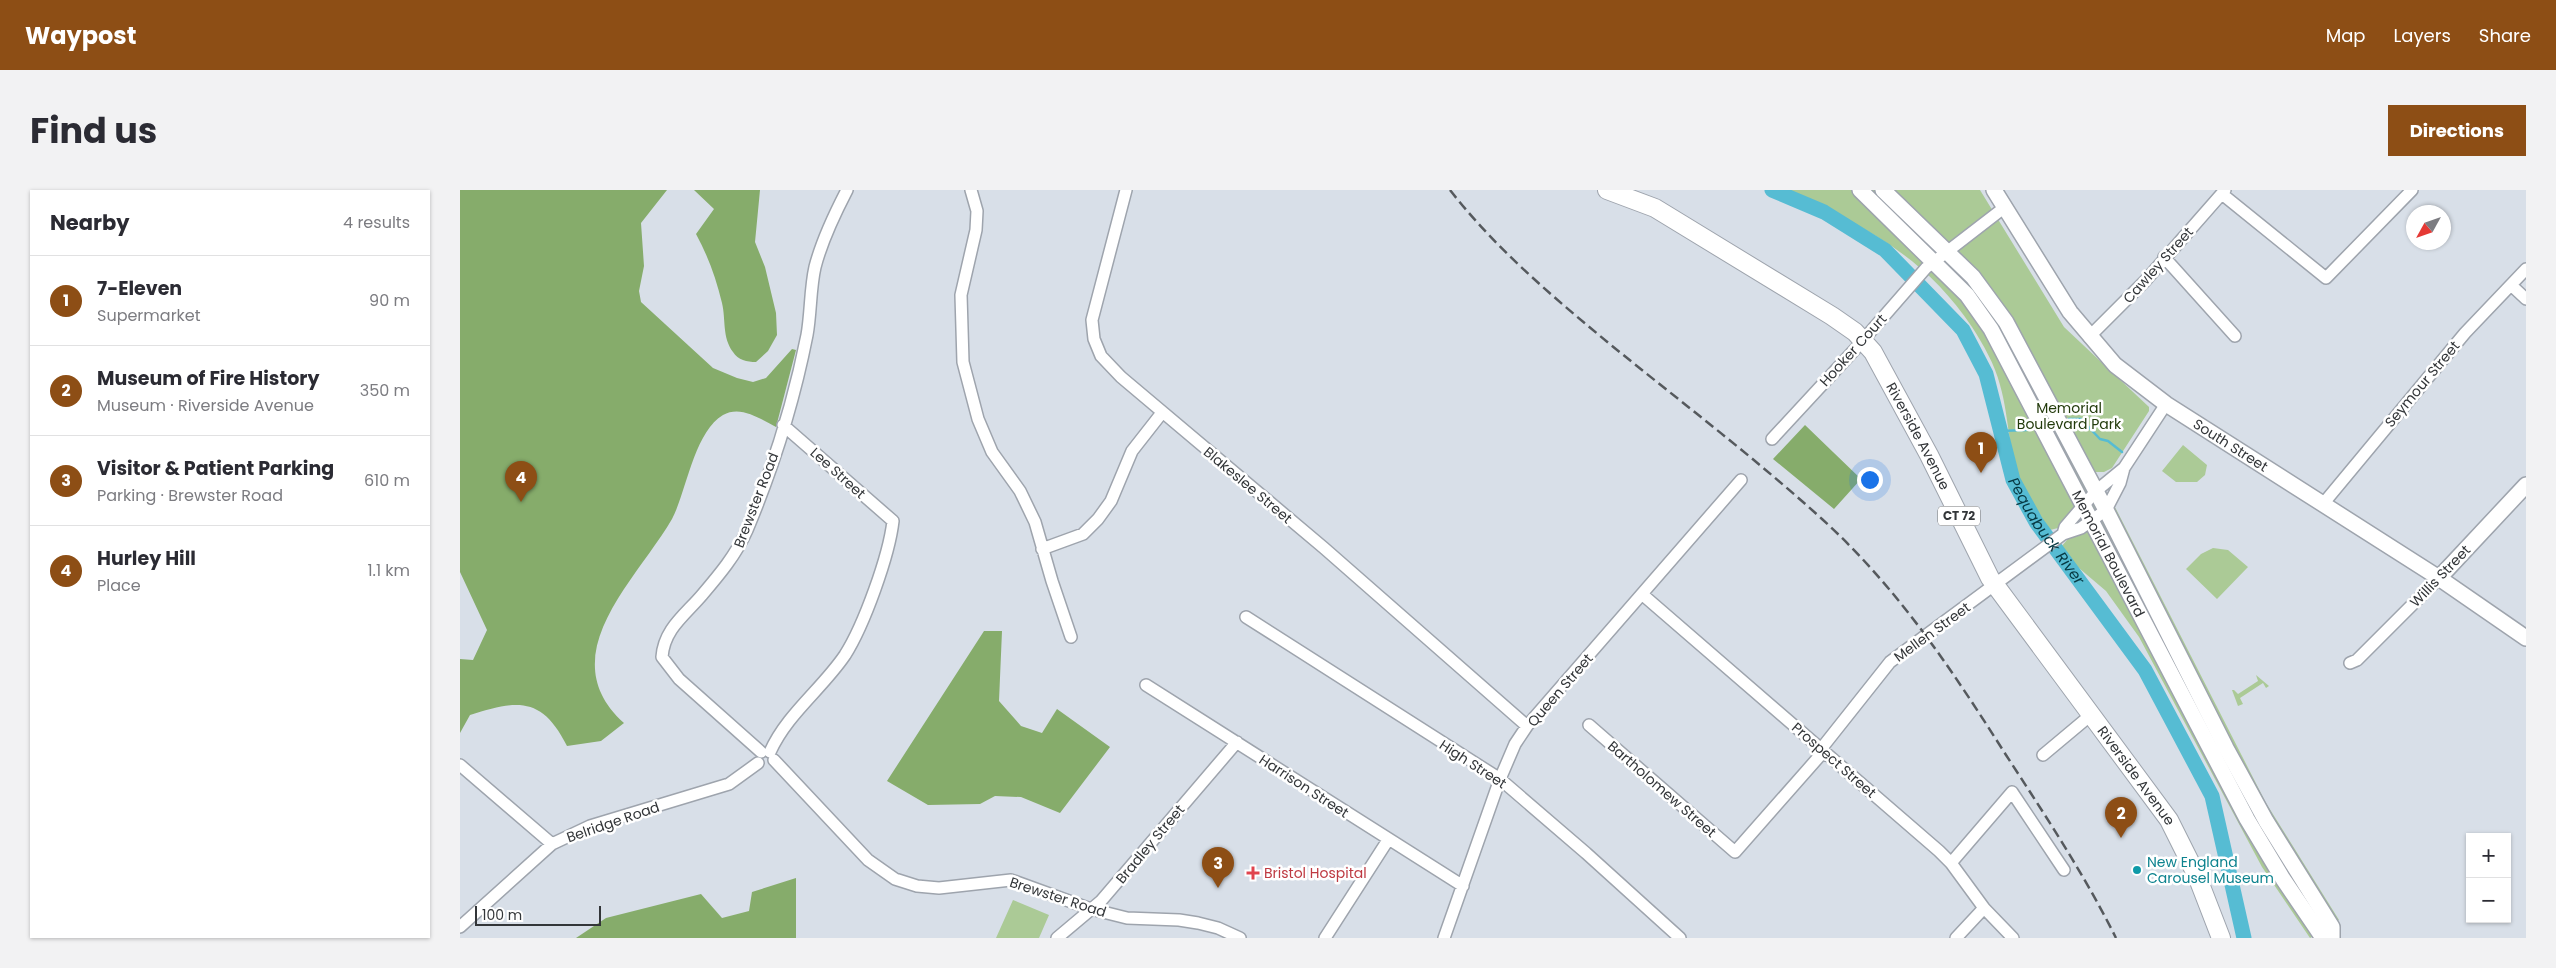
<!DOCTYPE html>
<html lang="en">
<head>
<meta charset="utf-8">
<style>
  :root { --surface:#fff; --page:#f2f2f3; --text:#2b2b33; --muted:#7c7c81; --line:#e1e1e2; --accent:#8d4e15 }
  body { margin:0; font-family:Poppins,sans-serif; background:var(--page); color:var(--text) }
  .controls { position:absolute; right:15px; bottom:15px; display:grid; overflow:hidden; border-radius:0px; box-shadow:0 1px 4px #0004 }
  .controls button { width:45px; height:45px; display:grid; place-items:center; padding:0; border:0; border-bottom:1px solid var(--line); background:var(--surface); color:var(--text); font:25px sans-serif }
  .compass { position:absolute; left:1946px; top:15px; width:45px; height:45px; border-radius:50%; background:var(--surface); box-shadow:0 1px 4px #0004; rotate:230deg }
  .scale { position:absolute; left:15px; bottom:12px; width:126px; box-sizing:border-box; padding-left:5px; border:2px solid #333639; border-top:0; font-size:14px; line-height:18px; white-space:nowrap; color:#333639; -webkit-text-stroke:4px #fff; paint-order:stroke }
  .you { position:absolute; left:1409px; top:289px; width:18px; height:18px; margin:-12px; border:4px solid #fff; border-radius:50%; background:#1a73e8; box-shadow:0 0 0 8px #1a73e833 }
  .badge { display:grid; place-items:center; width:32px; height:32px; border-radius:50%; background:var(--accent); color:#fff; font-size:16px; font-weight:700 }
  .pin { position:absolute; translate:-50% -41px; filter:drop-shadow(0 1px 2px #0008) }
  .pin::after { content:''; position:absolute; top:26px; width:18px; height:15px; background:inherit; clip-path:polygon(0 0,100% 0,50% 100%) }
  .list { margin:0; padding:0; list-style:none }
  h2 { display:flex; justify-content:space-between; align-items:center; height:65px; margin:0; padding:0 20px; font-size:21px }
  h2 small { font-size:16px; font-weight:400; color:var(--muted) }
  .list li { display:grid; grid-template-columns:32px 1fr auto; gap:15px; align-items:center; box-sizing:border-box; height:90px; padding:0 20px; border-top:1px solid var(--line) }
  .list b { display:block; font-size:19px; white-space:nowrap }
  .list p { margin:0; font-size:16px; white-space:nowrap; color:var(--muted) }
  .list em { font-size:16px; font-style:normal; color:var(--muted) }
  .map { position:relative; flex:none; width:2066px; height:748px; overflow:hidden; border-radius:0px }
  header { display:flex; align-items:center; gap:30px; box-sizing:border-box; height:70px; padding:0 25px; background:var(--accent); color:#fff }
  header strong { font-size:24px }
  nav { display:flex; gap:28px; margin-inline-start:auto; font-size:18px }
  .intro { display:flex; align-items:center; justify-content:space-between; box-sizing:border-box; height:120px; padding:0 30px }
  h1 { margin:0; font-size:35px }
  .button { padding:12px 22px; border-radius:0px; background:var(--accent); color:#fff; font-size:18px; font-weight:700 }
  main { display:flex; gap:30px; padding:0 30px }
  aside { flex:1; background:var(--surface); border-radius:0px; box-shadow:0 1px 4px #0004 }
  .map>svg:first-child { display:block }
  .green { fill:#abca96 }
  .forest { fill:#86ac6b }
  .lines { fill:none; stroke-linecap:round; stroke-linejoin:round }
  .stream { stroke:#56bcd3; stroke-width:2.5 }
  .river { stroke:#56bcd3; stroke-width:15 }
  .minor-casing { stroke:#9ea4ad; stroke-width:14 }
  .major-casing { stroke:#9ea4ad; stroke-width:18 }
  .highway-casing { stroke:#9ea4ad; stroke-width:20 }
  .minor { stroke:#fff; stroke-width:11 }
  .major { stroke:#fff; stroke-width:15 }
  .highway { stroke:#fff; stroke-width:18 }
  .rail { stroke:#55595d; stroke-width:2.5; stroke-dasharray:10 5; stroke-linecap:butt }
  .culture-dot { fill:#0f9aa8; stroke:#fff; stroke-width:2 }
  .health-dot { fill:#e0444e; stroke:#fff; stroke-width:2 }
  .labels { text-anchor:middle; stroke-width:5; stroke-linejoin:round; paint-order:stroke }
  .shield { fill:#fff; stroke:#707274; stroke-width:1 }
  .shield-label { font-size:12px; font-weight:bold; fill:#333639 }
  .street-label { font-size:14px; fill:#333639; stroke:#fff }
  .park-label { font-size:14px; fill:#233b0c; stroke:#fff }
  .culture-label { font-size:14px; fill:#0d838f; stroke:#fff; text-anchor:start }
  .health-label { font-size:14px; fill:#be3a42; stroke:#fff; text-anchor:start }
  .water-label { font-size:15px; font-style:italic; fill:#063842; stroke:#fff }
</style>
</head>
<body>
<header>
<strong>Waypost</strong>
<nav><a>Map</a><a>Layers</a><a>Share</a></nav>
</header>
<div class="intro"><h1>Find us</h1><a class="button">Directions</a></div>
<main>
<aside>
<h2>Nearby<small>4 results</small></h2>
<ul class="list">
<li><span class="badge">1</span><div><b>7-Eleven</b><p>Supermarket</p></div><em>90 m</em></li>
<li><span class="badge">2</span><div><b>Museum of Fire History</b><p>Museum · Riverside Avenue</p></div><em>350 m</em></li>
<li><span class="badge">3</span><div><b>Visitor &amp; Patient Parking</b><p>Parking · Brewster Road</p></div><em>610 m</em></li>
<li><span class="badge">4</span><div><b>Hurley Hill</b><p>Place</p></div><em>1.1 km</em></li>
</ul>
</aside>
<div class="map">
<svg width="2066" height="748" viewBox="0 0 2066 748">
  <rect width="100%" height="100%" fill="#d8dfe8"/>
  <path class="green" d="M1325,0H1520L1604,137L1689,217V221L1652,278L1644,282H1634L1656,319L1806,613L1879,730L1850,748L1802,677L1679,447L1646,401L1613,373L1601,357L1607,350L1598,338L1590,340C1582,327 1572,315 1565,302C1548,270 1550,229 1540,195C1535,175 1523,154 1512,137C1464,65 1402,35 1325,0Z
    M1723,255L1747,275L1745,285L1737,292H1716L1702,281Z
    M1753,358L1768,360L1788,377L1757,409L1726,379L1741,364Z
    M1796,485L1809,496L1806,498L1803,493L1780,508L1783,514L1778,516L1772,500H1774L1778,504L1798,491Z
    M553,710L589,725L579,748H536Z"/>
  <path class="forest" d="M0,0H207L181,33L184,76L179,101L181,112L253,178L277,188L293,192L306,188L332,159L336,160L316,237C300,229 281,215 263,225C234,242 226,303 212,329C176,391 90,466 164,533L141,551L107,556C82,506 57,510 10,525L0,543V469L13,470L27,440L0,382Z
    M234,0H300L295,52L305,77L316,123L317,145L308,161L296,172C287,172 278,170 273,162C262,147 266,130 262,113C256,88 248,66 236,44L254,19Z
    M1345,235L1401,289L1374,319L1313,269Z
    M524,441H542L539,511L561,536L582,543L597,519L650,557L600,623L561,607L535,606L520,614L468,615L427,591Z
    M336,688V748H116L146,728L241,704L262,728L289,721L292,702Z"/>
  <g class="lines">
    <path class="stream" d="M1609,229H1621L1640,249L1648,251L1662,262
      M1540,241L1567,240"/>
    <path class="river" id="s1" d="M1312,0L1364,22L1425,60L1503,140L1526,184L1553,290L1576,332L1685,480L1752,606L1784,748"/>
    <g class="minor-casing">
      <path id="minor" d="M511,0L517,21L516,40L501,105L503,172L518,229L532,262L560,301L575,332L592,391L611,447
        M666,0L632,130L634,149L641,166L661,187L864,358L1067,536
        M1762,4L1866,88L1952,0
        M1704,67L1775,146
        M2051,95L2066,109
        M1629,147L1686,90L1765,0
        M1312,249L1398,156L1466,78L1545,17
        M1863,314L2005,143L2066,79
        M1603,344L1605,337L1636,301L1664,278
        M582,359L623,344L638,329L651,311L672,261L701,224
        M1183,405L1479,661L1491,673L1524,718L1553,748
        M786,427L1040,589L1126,663L1220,748
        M1890,473L1897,470L1979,388
        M686,495L1003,696
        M1129,535L1275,662L1364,561
        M1361,559L1430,472L1603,344L1621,338L1646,320L1660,293L1664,278L1706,214
        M301,562L219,489L202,467C204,439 225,425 242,405C259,385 276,365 287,340C313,278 334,211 347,145C351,123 350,99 355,77C362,50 374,25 387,0
        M310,562C327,524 362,499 385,465C404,435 429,366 433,331L323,235
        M1583,565L1632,524
        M314,570L408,670L435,689L457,696L479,698L551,690L631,719L667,728L719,730L738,733L758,738L780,748
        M0,575L92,654
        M1491,673L1552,602L1604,680
        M0,737L92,654L130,636L269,594L298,573
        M597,748L641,711L777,552
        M865,748L928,650
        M984,748L1040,589L1055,554L1067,536L1281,290
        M1496,748L1524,718"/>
    </g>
    <g class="major-casing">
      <g id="major">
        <path id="s2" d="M1400,0L1507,105L1531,139L1787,629L1823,689L1861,745L1868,748"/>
        <path d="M1423,0L1513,87L1546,132L1646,320L1766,558L1806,631L1872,737V748"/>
        <path id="s3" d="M1534,0L1610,122L1655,175L1706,214L1979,388L2066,448"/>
        <path d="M1979,388L2066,295"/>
      </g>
    </g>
    <g class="highway-casing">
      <g id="highway">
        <path id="s4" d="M1147,0L1195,18L1372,126L1395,142L1413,162L1469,265L1530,388L1709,630L1737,686L1761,748"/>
      </g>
    </g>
    <use href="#minor" class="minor"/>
    <use href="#major" class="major"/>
    <use href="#highway" class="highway"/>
    <path class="rail" d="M990,0C1036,59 1093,107 1151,155C1221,212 1295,268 1362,329C1438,398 1492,480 1546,565C1585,625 1624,684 1656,748"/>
  </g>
  <circle class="culture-dot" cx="1677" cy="680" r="5"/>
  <path class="health-dot" d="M790.5 675.5h5v5h5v5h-5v5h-5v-5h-5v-5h5z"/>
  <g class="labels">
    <rect class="shield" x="1478" y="316.5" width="42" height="19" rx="4"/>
    <g class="shield-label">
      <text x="1499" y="330">CT 72</text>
    </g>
    <g class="street-label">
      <text transform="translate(1698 75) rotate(-48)" y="5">Cawley Street</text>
      <text transform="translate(1393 160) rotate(-48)" y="5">Hooker Court</text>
      <text transform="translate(1962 194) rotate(-50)" y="5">Seymour Street</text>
      <text dy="5" stroke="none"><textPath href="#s4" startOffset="409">Riverside Avenue</textPath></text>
      <text dy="5" stroke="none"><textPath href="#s3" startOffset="354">South Street</textPath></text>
      <text transform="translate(378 283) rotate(42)" y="5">Lee Street</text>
      <text transform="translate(788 295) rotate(40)" y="5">Blakeslee Street</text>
      <text transform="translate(296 310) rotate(-69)" y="5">Brewster Road</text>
      <text dy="5" stroke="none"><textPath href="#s2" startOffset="445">Memorial Boulevard</textPath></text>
      <text transform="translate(1980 386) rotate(-46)" y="5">Willis Street</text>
      <text transform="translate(1472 442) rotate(-36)" y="5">Mellen Street</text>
      <text transform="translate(1100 500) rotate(-49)" y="5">Queen Street</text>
      <text transform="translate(1374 570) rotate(41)" y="5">Prospect Street</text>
      <text transform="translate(1013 574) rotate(33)" y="5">High Street</text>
      <text dy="5" stroke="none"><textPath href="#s4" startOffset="814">Riverside Avenue</textPath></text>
      <text transform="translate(844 596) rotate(33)" y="5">Harrison Street</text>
      <text transform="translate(1202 599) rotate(41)" y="5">Bartholomew Street</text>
      <text transform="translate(153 632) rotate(-19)" y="5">Belridge Road</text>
      <text transform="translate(690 654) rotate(-50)" y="5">Bradley Street</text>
      <text transform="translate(598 707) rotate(18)" y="5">Brewster Road</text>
    </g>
    <g class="park-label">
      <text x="1609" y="223">Memorial<tspan x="1609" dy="16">Boulevard Park</tspan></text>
    </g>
    <g class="culture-label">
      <text x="1687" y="677">New England<tspan x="1687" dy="16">Carousel Museum</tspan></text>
    </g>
    <g class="health-label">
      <text x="804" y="688">Bristol Hospital</text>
    </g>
    <g class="water-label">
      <text dy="5" stroke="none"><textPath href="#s1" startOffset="460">Pequabuck River</textPath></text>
    </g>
  </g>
</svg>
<div class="controls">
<button>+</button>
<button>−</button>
</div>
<svg class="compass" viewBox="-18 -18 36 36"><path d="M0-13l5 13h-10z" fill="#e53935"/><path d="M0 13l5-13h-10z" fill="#7c7c81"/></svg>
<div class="scale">100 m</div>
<div class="you"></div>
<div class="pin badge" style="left:1521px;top:283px">1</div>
<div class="pin badge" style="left:1661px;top:648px">2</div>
<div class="pin badge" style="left:758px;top:698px">3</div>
<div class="pin badge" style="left:61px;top:312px">4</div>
</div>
</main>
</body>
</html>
